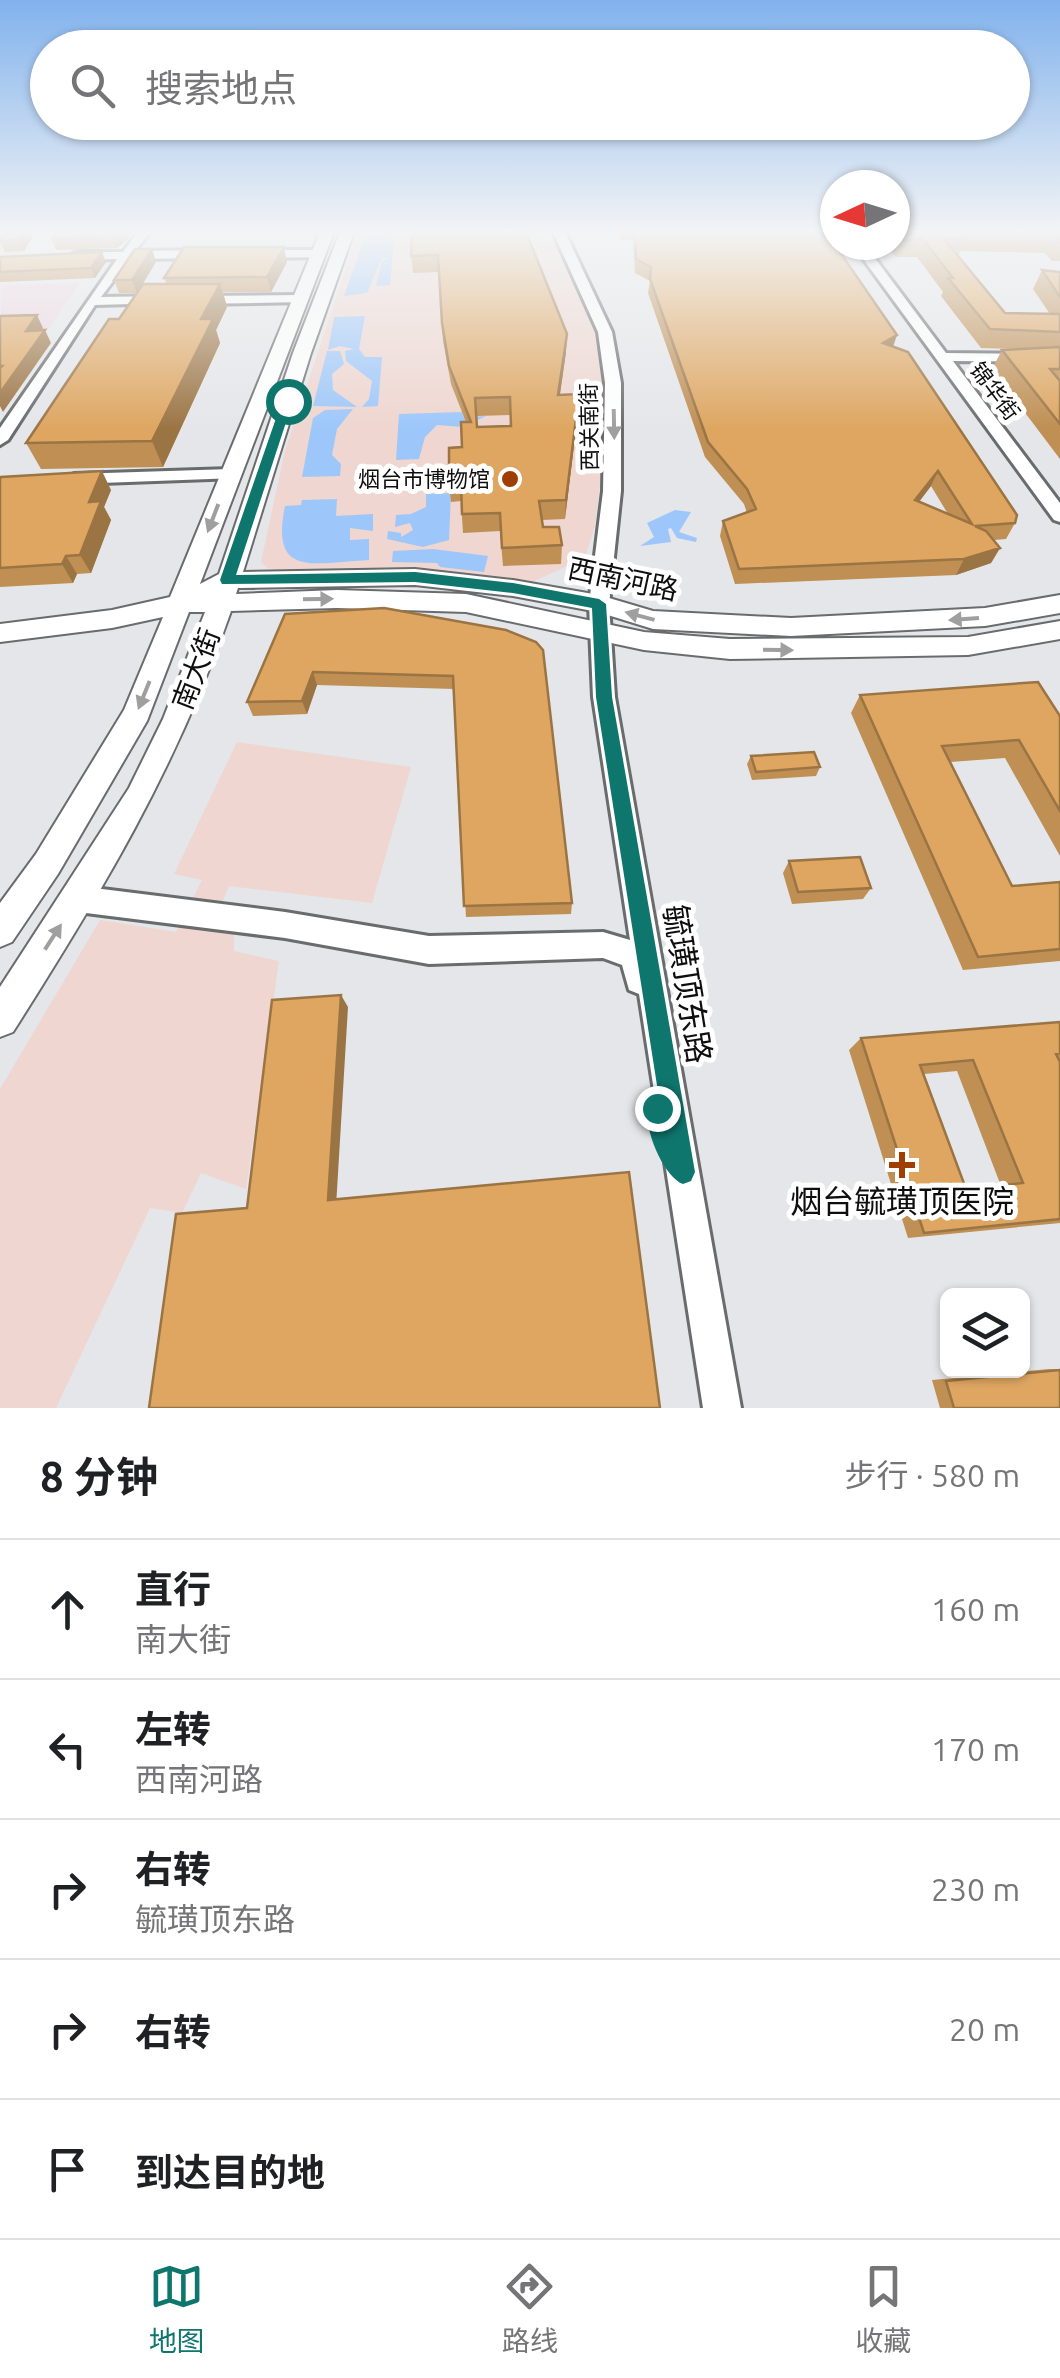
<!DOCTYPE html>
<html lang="zh">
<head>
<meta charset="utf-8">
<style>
  :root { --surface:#fff; --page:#f2f2f2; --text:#202124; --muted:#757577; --line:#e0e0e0; --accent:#0f766e }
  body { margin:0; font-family:Ubuntu,"Noto Sans SC",sans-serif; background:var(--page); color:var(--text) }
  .controls { position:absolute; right:30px; bottom:30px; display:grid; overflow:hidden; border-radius:15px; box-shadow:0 2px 8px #0004 }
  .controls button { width:90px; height:90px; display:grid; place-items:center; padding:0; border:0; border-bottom:2px solid var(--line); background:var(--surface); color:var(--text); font:50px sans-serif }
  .compass { position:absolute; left:820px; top:170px; width:90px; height:90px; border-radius:50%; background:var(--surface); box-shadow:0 2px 8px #0004; rotate:266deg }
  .stop { position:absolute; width:30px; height:30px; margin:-22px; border:8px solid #0f766e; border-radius:50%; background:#fff }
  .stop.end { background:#0f766e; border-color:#fff; box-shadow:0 2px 10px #0008 }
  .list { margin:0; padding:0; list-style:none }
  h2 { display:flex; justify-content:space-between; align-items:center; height:130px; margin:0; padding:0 40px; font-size:42px }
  h2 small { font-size:32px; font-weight:400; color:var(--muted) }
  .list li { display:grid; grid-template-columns:65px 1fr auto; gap:30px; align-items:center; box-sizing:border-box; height:140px; padding:0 40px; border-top:2px solid var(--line) }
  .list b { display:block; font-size:38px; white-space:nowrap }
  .list p { margin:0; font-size:32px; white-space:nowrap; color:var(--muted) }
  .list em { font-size:32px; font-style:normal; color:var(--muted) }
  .icon { flex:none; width:55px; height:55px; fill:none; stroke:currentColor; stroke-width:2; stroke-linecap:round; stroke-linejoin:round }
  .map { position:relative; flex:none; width:1060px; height:1408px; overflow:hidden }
  .search { position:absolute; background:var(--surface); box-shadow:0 2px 8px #0004; left:30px; right:30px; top:30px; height:110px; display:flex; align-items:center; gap:25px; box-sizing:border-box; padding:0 35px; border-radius:55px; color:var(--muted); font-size:38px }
  .sheet { height:830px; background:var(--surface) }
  nav { display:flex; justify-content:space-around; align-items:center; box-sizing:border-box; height:140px; border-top:2px solid var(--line); background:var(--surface); font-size:28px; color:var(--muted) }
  nav a { display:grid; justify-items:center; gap:5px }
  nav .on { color:var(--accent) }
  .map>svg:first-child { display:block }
  .commercial { fill:#efd6d0 }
  .education { fill:#ecd5e1 }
  .green { fill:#9dc7fa }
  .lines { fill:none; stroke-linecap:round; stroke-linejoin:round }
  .minor-casing { stroke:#696b6d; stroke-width:6 }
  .major-casing { stroke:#696b6d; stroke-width:4 }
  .minor { fill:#fff; fill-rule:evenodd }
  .major { fill:#fff; fill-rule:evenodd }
  .wall { fill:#bf8f53; fill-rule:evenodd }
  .shaded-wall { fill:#9b7444 }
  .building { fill:#dea661; stroke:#9b7444; stroke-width:2.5; fill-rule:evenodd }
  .oneway { fill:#9f9f9f }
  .route { fill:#0f766e }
  .poi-dot { fill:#a03d00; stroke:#fff; stroke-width:4 }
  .labels { text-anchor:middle; stroke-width:10; stroke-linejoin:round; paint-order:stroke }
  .far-street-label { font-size:22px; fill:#0e0e0f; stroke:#fff }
  .far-poi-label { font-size:22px; fill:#0e0e0f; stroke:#fff; text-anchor:end }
  .street-label { font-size:28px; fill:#0e0e0f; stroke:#fff }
  .near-street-label { font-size:32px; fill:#0e0e0f; stroke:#fff }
  .near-poi-label { font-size:32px; fill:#0e0e0f; stroke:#fff }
</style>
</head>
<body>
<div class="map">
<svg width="1060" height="1408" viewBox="0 0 1060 1408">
  <rect width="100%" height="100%" fill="#e4e6e9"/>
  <path class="commercial" d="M358,232H555L597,327L608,374L606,435L595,526L585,558L532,582L414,569L279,570L267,568L261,562L285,451Z
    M237,742L411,767L372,903L229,886L212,926L234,931V951L279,961L246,1189L201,1173L182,1213L150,1208L56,1408H0V1089L100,920L176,932L202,880L174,874Z"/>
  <path class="education" d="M80,283L42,338L0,339L2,285Z"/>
  <path class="green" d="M386,236L394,241L390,285L376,286L382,261L389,258H382L367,293L344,296L365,237Z
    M365,316L359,349L365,357H382L378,406L362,407L369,399L372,381L346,361L345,351L354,349L340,346L328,350L334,317Z
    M327,351H340L344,364L332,374L333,390L357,407L313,406Z
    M353,409L337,429L332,455L341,464L340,476L302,477L313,418L325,410Z
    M462,412L464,417L486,416L463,427L437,425L425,437L419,459L396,460L399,414Z
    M451,493L449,540L423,547L387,539L388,531L401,533V537L413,530L410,523L395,527L396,515L411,514L426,507V494Z
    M337,499L336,516L373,514V531L350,528V540L369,539V560C313,563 270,578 285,506L301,505L302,500Z
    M675,510L691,512L679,532L697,538L696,542L677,538L671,528L668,529L671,542L640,546L654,537L647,523Z
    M433,549L488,556L484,572L440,567L437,563L392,562L393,551Z"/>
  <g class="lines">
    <g class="minor-casing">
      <path id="minor" d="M138,232H150L135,251L209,250L215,254L209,258L130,259L101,297L163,296L170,300L168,303L95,305L8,440L0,445V428L117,259L76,260L70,256L76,252H123Z
        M553,232H565L612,332L621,383V491L609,604L615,697L741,1408H703L639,994L629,990L622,965L603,958L429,964L285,938L78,912L68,908L65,899L68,890L78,886L285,912L429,936L603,932L630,940L593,697L589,604L603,491L605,383L598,332Z
        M853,245H865L946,353L1060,354V362L953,361L1060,503V522L1054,520Z
        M318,250L324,254L322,257L256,258L250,254L256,250Z
        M299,295L304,296V302L195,304L188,300L195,296Z
        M231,469L237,470V478L74,484L65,479L74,474Z"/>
    </g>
    <g class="major-casing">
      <path id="major" d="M320,232H334L200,584L219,574L293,353L340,232H354L311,353L243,572L415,569L513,580L599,595L653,611L791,618L985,608L1060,595V613L985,626L791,636L653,629L598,612L513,596L415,585L238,588L236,594L337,590L466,594L644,632L730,639L968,637L1060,621V639L968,655L730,659L644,650L466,612L337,608L231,611C175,771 103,890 13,1032L0,1037V987L129,788L163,719L205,612H189L147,721L58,874L12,942L0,947V903L36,854L124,710L163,617L112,628L0,642V624L112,610L170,597Z"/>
    </g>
    <use href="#minor" class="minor"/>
    <use href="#major" class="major"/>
  </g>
  <path class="wall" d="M4,232H35L24,251L5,252L0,242Z
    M132,232L124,243L116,248L56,250L52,239Z
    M412,232L566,352L560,395L578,412L565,519L542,520L543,527L562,545L561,564L503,566L500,531L463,533L461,501L451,502L449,483L462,447L466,422L451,384L443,341L439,272L413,273L411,256ZM511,415V426L477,427L476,416Z
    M619,232H826L893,347L1015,523L1006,539L994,540L1000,548L991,563L956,575L735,584L720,536L723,521L747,513L744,504L705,457L648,293L650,281L635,273L633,240H620ZM931,486L948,514L919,502Z
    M895,232H1060V261H1052L1045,253L960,251L958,257L1005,313L1050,314L1033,289L1042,270L1060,272V459L992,369L1002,350L1013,349L981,348L941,296L943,292L917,257H896L886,245H895Z
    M0,257L106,262L95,278L0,282Z
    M156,262L137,293H119L114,280Z
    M287,262L271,292H223L227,307L216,330L220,343L163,467L41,469L26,443L119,319L167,284L164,278Z
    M0,479L111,490L104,507L111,520L91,573L77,574L73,583L0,587Z
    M384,608L506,630L572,903L571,914L466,917L454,689L317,685L307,714L253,716L247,702Z
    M860,695L1060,716V856L1005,758L950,762L1012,886L1060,882V961L963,970L851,713Z
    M751,756L820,767L816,776L752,780L747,764Z
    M789,861L871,888L863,899L792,904L783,873Z
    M1060,1022V1223L908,1238L849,1050L861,1038ZM957,1071L1001,1186L966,1189L924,1074Z
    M1049,1369H1060V1408H940L932,1380Z"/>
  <path class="shaded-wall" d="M24,232H35L24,251L19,240Z
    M119,232H132L124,243L116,248L112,236Z
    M284,247L287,262L271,292L267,277Z
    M152,249L156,262L137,293L132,280Z
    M102,252L106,262L95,278L91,268Z
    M220,284L227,307L216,330L220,343L163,467L152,441L201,319Z
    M37,315L43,328L33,343L26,331Z
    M45,330L51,343L3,412L0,406V393Z
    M567,334L566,352L557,413L558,395Z
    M897,335L892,350L883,343Z
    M579,394L578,412L565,519L566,500Z
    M102,471L111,490L104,507L111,520L91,573L80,555L89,502Z
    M938,471L931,486L908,516L915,500Z
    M1000,548L991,563L956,575L964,559Z
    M66,556L77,574L73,583L62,564Z
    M313,672L317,685L307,714L302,701Z
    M341,995L348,1007L336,1207L328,1200Z"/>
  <path class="building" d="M4,232H24L19,240L0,241Z
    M58,232H119L112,236L52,239Z
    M412,232H526L567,334L558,395L579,394L566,500L539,501L543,527H559L562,545L502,548L500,513L462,514L461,483H449V448L462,447L461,422H471L449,366L442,323L438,255L411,256ZM510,397L511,426L477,427L475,398Z
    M635,232H826L897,335L883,343L908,352L1017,515L1015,523L975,526L986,531L1000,548L964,559L739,569L723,521L756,509L747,489L708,442L650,279L651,267L636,259ZM938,471L972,524L915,500Z
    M896,232H1060V243L1053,235L962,233L965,239H944L1005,313L1060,314V332L990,329L948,278H953L923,239L902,240Z
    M184,247H284L267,277L164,278Z
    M135,249H152L132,280H114Z
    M102,252L91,268L0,272V257Z
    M1042,270L1060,272V297Z
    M143,284H220L201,319H213L152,441L26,443L109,319H119Z
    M37,315L26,331L45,330L0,393V368L2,366H0V316Z
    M1060,347V369H1050L1060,381V424L1002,350Z
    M102,471L89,502L101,501L80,555L66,556L62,564L0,568V479L1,477Z
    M384,608L506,630L536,642L543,650L572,903L464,906L453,676L313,672L302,701L247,702L285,614Z
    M1038,682L1060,716V811L1019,740L942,746L1012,886L1060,882V949L978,957L860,695Z
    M814,752L820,767L756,772L751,756Z
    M860,857L871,888L798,892L789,861Z
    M341,995L328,1200L629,1172L660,1408H149L176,1214L247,1208L272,1000Z
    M1060,1022V1053L1056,1054L1060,1062V1219L924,1233L861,1038ZM973,1060L1023,1183L966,1189L920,1065Z
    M1060,1370V1408H954L946,1381Z"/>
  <defs><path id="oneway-solid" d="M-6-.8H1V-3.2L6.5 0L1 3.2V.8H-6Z" transform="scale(2.5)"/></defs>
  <g class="oneway">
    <use href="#oneway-solid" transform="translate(614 424) rotate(89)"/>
    <use href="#oneway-solid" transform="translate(213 518) rotate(111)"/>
    <use href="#oneway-solid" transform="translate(318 599) rotate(-1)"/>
    <use href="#oneway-solid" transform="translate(640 616) rotate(-165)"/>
    <use href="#oneway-solid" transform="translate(964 619) rotate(176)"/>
    <use href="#oneway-solid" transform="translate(778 650) rotate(1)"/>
    <use href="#oneway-solid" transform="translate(144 695) rotate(112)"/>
    <use href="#oneway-solid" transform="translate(53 937) rotate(-57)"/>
  </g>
  <linearGradient id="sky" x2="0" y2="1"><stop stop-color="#81b2ed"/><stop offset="0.54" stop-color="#f3f4f5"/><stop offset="1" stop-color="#f3f4f5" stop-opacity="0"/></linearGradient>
  <rect width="1060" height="429" fill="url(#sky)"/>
  <path class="route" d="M288,397L293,401L236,575L415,572L513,583L599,599L606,604L612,697L695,1172L691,1181L683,1184C662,1176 640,1121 649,1100L659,1098L596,697L592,608L513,593L415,582L222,584L220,580L282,401Z"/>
  <g class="poi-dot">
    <circle cx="510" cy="479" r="10"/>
    <path d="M897 1150h10v10h10v10h-10v10h-10v-10h-10v-10h10z"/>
  </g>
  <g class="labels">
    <g class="far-street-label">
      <text transform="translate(995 391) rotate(53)" y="8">锦华街</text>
      <text transform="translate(589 427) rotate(-91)" y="8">西关南街</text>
    </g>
    <g class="far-poi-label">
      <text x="490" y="487">烟台市博物馆</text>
    </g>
    <g class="street-label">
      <text transform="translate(623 579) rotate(12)" y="10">西南河路</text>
      <text transform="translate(196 669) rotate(-69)" y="10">南大街</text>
    </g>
    <g class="near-street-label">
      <text transform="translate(687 984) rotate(81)" y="11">毓璜顶东路</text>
    </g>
    <g class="near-poi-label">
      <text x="902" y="1213">烟台毓璜顶医院</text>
    </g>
  </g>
</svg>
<div class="controls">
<button><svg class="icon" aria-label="layers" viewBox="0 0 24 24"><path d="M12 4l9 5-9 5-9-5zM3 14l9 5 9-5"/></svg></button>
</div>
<svg class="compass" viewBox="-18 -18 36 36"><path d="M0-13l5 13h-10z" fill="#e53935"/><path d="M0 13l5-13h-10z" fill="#757577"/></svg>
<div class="stop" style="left:288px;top:401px"></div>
<div class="stop end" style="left:657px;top:1108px"></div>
<div class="search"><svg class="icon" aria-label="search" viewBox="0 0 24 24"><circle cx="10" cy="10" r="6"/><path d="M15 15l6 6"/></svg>搜索地点</div>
</div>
<section class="sheet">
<h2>8 分钟<small>步行 · 580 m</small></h2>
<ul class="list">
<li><svg class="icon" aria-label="ahead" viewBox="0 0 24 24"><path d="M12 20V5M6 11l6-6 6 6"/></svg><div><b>直行</b><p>南大街</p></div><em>160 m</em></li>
<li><svg class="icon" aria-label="left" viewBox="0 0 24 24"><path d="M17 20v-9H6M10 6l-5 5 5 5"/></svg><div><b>左转</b><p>西南河路</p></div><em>170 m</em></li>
<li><svg class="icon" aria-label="right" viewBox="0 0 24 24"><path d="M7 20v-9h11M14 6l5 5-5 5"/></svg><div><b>右转</b><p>毓璜顶东路</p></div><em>230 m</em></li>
<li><svg class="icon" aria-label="right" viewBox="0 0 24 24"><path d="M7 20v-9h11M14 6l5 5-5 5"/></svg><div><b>右转</b></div><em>20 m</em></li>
<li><svg class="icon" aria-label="arrive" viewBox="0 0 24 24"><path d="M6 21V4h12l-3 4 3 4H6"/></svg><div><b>到达目的地</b></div></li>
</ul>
</section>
<nav>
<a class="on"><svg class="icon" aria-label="map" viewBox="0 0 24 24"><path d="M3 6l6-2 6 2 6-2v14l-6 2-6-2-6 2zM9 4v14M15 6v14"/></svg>地图</a>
<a><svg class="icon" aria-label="directions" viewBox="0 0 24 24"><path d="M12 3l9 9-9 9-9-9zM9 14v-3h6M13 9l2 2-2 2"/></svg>路线</a>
<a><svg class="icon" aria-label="saved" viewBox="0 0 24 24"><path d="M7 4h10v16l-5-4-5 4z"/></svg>收藏</a>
</nav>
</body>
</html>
